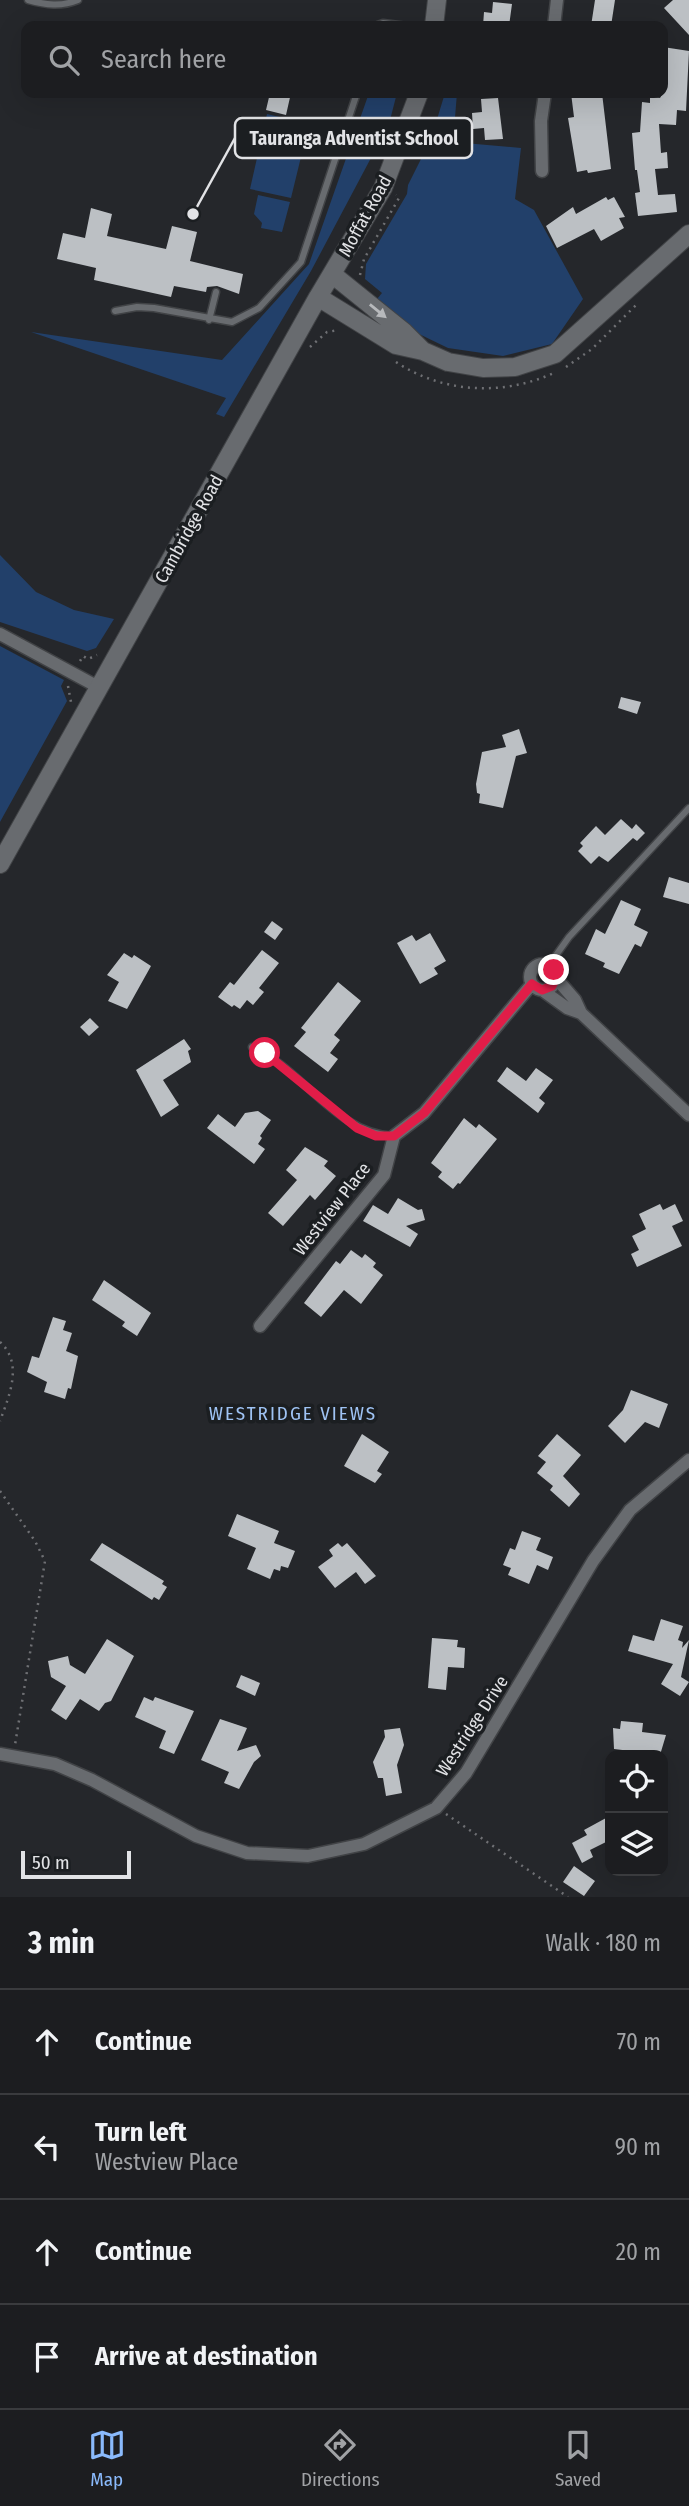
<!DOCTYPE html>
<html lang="en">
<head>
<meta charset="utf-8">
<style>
  :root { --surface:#1c1d20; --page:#252629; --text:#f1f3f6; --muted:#a0a2a5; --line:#3a3b3e; --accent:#8abafc }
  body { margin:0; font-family:"Fira Sans Condensed",sans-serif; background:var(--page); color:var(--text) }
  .controls { position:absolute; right:21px; bottom:21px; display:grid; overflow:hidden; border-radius:14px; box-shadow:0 7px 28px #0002 }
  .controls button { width:63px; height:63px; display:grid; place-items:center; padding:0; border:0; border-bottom:2px solid var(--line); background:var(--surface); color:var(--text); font:35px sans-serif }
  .scale { position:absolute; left:21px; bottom:18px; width:110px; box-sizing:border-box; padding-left:7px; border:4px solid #e2e3e6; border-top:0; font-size:19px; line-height:24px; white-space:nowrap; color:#e2e3e6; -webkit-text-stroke:5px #1b1e21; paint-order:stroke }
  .stop { position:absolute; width:21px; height:21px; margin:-16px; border:5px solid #e11d48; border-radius:50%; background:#fff }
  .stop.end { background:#e11d48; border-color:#fff; box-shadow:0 2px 7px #0008 }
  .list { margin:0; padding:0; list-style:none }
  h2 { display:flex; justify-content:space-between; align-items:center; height:91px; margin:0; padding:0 28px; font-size:30px }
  h2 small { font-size:23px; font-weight:400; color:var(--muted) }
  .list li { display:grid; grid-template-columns:46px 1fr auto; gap:21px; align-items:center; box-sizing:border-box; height:105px; padding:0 28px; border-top:2px solid var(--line) }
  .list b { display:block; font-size:26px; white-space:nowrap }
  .list p { margin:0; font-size:23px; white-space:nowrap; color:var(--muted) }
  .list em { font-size:23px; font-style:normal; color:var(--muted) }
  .icon { flex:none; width:38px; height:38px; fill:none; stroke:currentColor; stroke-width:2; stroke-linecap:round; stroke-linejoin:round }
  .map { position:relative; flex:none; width:689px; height:1897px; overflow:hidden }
  .search { position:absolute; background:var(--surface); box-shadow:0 7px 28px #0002; left:21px; right:21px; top:21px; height:77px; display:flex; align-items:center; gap:18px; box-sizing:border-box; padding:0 24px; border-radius:14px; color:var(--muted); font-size:26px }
  .sheet { height:511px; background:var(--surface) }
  nav { display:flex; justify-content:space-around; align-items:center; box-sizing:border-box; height:98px; border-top:2px solid var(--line); background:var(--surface); font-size:19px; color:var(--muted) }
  nav a { display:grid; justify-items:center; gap:4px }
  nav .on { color:var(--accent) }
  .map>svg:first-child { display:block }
  .green { fill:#22406a }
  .building { fill:#bcc0c4 }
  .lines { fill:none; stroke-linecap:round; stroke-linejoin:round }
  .service-casing { stroke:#414346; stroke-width:9 }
  .minor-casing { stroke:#414346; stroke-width:15 }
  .secondary-casing { stroke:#414346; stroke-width:20 }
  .path { stroke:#6f7074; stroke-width:2.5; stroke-dasharray:2 5; stroke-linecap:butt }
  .service { stroke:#686b6f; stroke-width:6 }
  .minor { stroke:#686b6f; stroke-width:12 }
  .secondary { stroke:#686b6f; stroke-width:18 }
  .oneway { fill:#b7b9bc }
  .route { stroke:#e11d48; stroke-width:9 }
  .labels { text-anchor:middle; stroke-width:7; stroke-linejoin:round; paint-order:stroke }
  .street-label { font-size:18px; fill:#e2e3e6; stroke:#1b1e21 }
  .neighbourhood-label { font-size:19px; letter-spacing:2px; fill:#9fc3f4; stroke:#1b1e21 }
  .leader { fill:none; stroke:#e2e3e6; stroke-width:2.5 }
  .callout-dot { fill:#e2e3e6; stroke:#1b1e21; stroke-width:2.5 }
  .callout { fill:#1b1e21; stroke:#e2e3e6; stroke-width:2.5 }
  .callout-label { font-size:19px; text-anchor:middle; font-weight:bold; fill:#e2e3e6 }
</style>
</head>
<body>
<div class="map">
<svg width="689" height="1897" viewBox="0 0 689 1897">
  <rect width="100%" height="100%" fill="#25272b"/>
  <path class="green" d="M369,93H397L389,124L311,271L224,417L216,414L226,398L31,332L222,360L309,264Z
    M445,93H457L453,142L521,148L515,199L534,210L583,299L552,344L503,356L448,348L417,333L377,299L382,293L365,279L366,264L407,194L408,185L431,139Z
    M267,114L309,124L291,198L250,189Z
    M258,195L290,202L282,232L261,228L262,223L254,214Z
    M0,555L36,592L74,610L114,619L96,648L87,651L0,622Z
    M0,646L64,680L61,686L67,701L0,822Z"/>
  <path class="building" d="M595,0H615L611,26H591Z
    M673,0H689V35L664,8Z
    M493,2L512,4L509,26H483L484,12L492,13Z
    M663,47L689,51L686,111L677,110L676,125L659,124L661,153L667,152L668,168L655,169L658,195L675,194L677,212L638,216L635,193L640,192L637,170H635L632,133L640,132L642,102L650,103V97L660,98L663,93Z
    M270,93H291L286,115L266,110Z
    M571,93H602L611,169L588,173L587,170L577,172L568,118L574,117Z
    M498,98L503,139L485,140L484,128L473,129L472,113L482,112L481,99Z
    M606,197L608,200L614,197L625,217L619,218L624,228L601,241L594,229L557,248L546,226L573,207L576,214Z
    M91,208L112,214L107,236L166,249L172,226L197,232L190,261L243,274L239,294L217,286L207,287L206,292L174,286L171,297L94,280L96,268L57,259L63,233L85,238Z
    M621,697L641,702L637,714L618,708Z
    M519,729L527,753L516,756L503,808L479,803L480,794L477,793L476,784L482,752L506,747L502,735Z
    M621,819L632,829L636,824L645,833L637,841L633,838L608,862L599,856L591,864L578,851L583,846L580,843L596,826L605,835Z
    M669,877L689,883V904L663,897Z
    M621,900L641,909L634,925L648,932L641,947L635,944L619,974L603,967L605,963L585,954L596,929L605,934Z
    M272,921L283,929L275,940L264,932Z
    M430,933L446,961L434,968L438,974L420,984L397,943L412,935L416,941Z
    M262,950L279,963L259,988L264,992L253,1005L247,1000L240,1009L234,1005L232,1007L218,997L230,982L234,985Z
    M124,953L132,958L134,955L151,966L127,1009L108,1001L119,982L107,975Z
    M338,982L361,1001L334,1035L340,1040L330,1053L338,1059L328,1072L294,1046L306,1032L301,1028Z
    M90,1018L99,1027L89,1036L80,1027Z
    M184,1039L191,1049L188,1051L191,1062L163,1080L179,1105L161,1117L136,1070Z
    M507,1067L526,1081L536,1068L553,1080L539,1098L545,1103L538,1113L497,1081Z
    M258,1111L271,1120L260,1136L262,1138L258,1144L265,1149L254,1164L207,1128L218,1114L235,1127L245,1113Z
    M464,1118L476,1128L479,1124L497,1139L460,1184L458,1183L453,1189L438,1177L442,1172L431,1163Z
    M305,1147L328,1161L324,1166L336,1176L315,1200L310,1195L283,1226L268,1213L297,1180L286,1170Z
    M398,1198L418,1210L422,1209L425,1220L406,1226L418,1234L410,1247L363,1221L373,1205L388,1214Z
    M660,1204L663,1210L675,1204L683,1221L672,1226L682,1246L637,1267L631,1254L639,1250L632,1236L646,1229L639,1214Z
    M351,1250L362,1258L365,1254L376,1263L373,1267L383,1275L361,1304L344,1290L321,1317L304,1303L336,1261L340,1264Z
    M104,1280L151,1313L137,1336L122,1326L125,1322L92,1300Z
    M53,1317L66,1321L63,1330L72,1333L66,1351L78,1356L71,1389L68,1388L65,1399L44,1392L47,1382L27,1372L32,1356L39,1358Z
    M631,1390L668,1404L659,1428L645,1422L625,1443L608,1426L623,1410Z
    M362,1434L389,1452L377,1471L382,1474L375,1483L344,1466Z
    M557,1434L581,1455L563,1476L580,1494L569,1507L550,1490L553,1486L537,1473L546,1462L538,1456Z
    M237,1514L279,1531L274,1543L295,1551L288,1568L281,1566L280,1571L274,1569L270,1579L247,1569L256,1548L228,1536Z
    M522,1531L541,1538L536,1550L553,1557L548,1570L537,1565L529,1584L508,1575L511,1568L503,1565L510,1548L515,1550Z
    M102,1543L164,1581L162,1584L167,1587L159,1600L154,1597L152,1600L90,1560Z
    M338,1543L342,1547L347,1543L376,1576L365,1584L356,1572L335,1588L318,1567L333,1556L329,1550Z
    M661,1619L683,1626L678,1640L683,1642L682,1648L689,1640L681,1677L689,1682L680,1696L661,1684L673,1664L628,1651L633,1635L654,1641Z
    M432,1638L458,1640L457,1647L465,1648L464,1668L448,1667L446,1690L428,1688Z
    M107,1639L134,1656L111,1701L105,1703L99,1711L80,1699L66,1720L51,1710L66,1686L51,1677L48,1661L68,1656L70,1665L85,1674Z
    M241,1675L260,1683L255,1696L236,1687Z
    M144,1697L153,1701L155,1697L194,1711L174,1754L159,1748L166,1731L135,1717Z
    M220,1719L247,1728L237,1751L256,1745L261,1756L254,1762L239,1789L224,1783L229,1772L201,1760Z
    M621,1721L643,1723L642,1732L666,1735L660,1755H639V1752L614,1749L613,1728L620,1729Z
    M400,1728L404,1745L397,1765L402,1793L386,1796L383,1778H378L373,1762L385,1737L384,1730Z
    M606,1818L610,1840L590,1850L593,1857L582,1863L572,1843L587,1835L584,1830Z
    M574,1866L595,1881L584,1896L563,1882Z"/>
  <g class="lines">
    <g class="service-casing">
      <path id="service" d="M28,0C46,5 61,7 78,0
        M375,26L383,23L407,26
        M115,311L137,307L154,308L232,322L259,308L301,262L357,93
        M209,320L216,292
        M549,965L569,937L689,808
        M252,1047C303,1069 335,1134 394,1136"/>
    </g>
    <g class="minor-casing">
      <path id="minor" d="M554,26L557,0
        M542,171L541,121L545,93
        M0,634L100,688
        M530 977a13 13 0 1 1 26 0a13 13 0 1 1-26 0Z
        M556,978L575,1000L581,1013L689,1115
        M542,990L567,1008L581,1013
        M260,1326L384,1175L394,1136L424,1113L532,984
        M0,1754L55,1764L92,1780L196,1836L247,1853L308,1856L364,1844L436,1808L466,1773L593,1561L630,1510L689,1460"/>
    </g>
    <g class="secondary-casing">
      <path id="secondary" d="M434,26L437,0
        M332,274L404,332L423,351
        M318,297L396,345L423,351L448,362L483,368L515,367L555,354L689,234
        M0,864L318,297L383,188L419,93"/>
    </g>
    <path class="path" d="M360,275L364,259L399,198L396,195
      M310,347L327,332L339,330
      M396,362C444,394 505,396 556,372
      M566,367L592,349L636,305
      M80,661L83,656L88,659L97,655
      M68,686L71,702
      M0,1342C23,1363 10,1394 0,1421
      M0,1491L35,1541L45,1561L15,1745
      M446,1814L568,1897"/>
    <use href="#service" class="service"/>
    <use href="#minor" class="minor"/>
    <use href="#secondary" class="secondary"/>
  </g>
  <defs><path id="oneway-solid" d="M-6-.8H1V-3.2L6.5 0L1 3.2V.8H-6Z" transform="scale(1.75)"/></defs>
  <use class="oneway" href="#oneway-solid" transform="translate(378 311) rotate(39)"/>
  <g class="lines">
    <path class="route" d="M265,1053L357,1128L376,1136H394L424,1113L532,984L542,990L552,986L556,978L554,970"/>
  </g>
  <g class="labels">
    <g class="street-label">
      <text transform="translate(365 216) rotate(-61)" y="6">Moffat Road</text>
      <text transform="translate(189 529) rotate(-61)" y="6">Cambridge Road</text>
      <text transform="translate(332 1209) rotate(-52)" y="6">Westview Place</text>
      <text transform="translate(472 1726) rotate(-57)" y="6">Westridge Drive</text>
    </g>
    <g class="neighbourhood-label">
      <text x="293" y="1420">WESTRIDGE VIEWS</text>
    </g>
  </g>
  <path class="leader" d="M193 214L235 138"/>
  <circle class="callout-dot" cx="193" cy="214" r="7"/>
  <rect class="callout" x="235" y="118" width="237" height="40" rx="7"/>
  <g class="callout-label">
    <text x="354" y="145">Tauranga Adventist School</text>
  </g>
</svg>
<div class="controls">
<button><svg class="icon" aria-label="locate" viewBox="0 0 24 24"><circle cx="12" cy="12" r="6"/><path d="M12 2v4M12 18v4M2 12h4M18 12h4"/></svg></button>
<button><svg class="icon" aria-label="layers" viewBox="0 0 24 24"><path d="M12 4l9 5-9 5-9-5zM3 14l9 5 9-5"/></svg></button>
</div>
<div class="scale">50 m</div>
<div class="stop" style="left:265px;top:1053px"></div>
<div class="stop end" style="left:554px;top:970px"></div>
<div class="search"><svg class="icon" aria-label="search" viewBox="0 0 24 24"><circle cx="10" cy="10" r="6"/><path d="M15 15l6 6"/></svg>Search here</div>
</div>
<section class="sheet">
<h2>3 min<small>Walk · 180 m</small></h2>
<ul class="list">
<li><svg class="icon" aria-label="ahead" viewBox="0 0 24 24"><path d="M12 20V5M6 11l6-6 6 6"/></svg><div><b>Continue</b></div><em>70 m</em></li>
<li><svg class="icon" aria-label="left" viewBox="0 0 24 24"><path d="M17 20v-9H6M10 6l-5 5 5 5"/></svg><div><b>Turn left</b><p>Westview Place</p></div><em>90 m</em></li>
<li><svg class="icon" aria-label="ahead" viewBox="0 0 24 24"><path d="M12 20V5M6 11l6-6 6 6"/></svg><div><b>Continue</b></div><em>20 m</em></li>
<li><svg class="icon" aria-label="arrive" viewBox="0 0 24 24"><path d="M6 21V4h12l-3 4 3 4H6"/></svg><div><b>Arrive at destination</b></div></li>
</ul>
</section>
<nav>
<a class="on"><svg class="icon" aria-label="map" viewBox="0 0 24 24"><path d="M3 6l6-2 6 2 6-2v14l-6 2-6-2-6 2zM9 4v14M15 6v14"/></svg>Map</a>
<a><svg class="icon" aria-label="directions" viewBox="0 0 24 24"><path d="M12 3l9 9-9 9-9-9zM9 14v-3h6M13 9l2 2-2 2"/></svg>Directions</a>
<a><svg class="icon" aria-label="saved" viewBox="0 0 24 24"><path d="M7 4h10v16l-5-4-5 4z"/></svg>Saved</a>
</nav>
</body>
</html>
